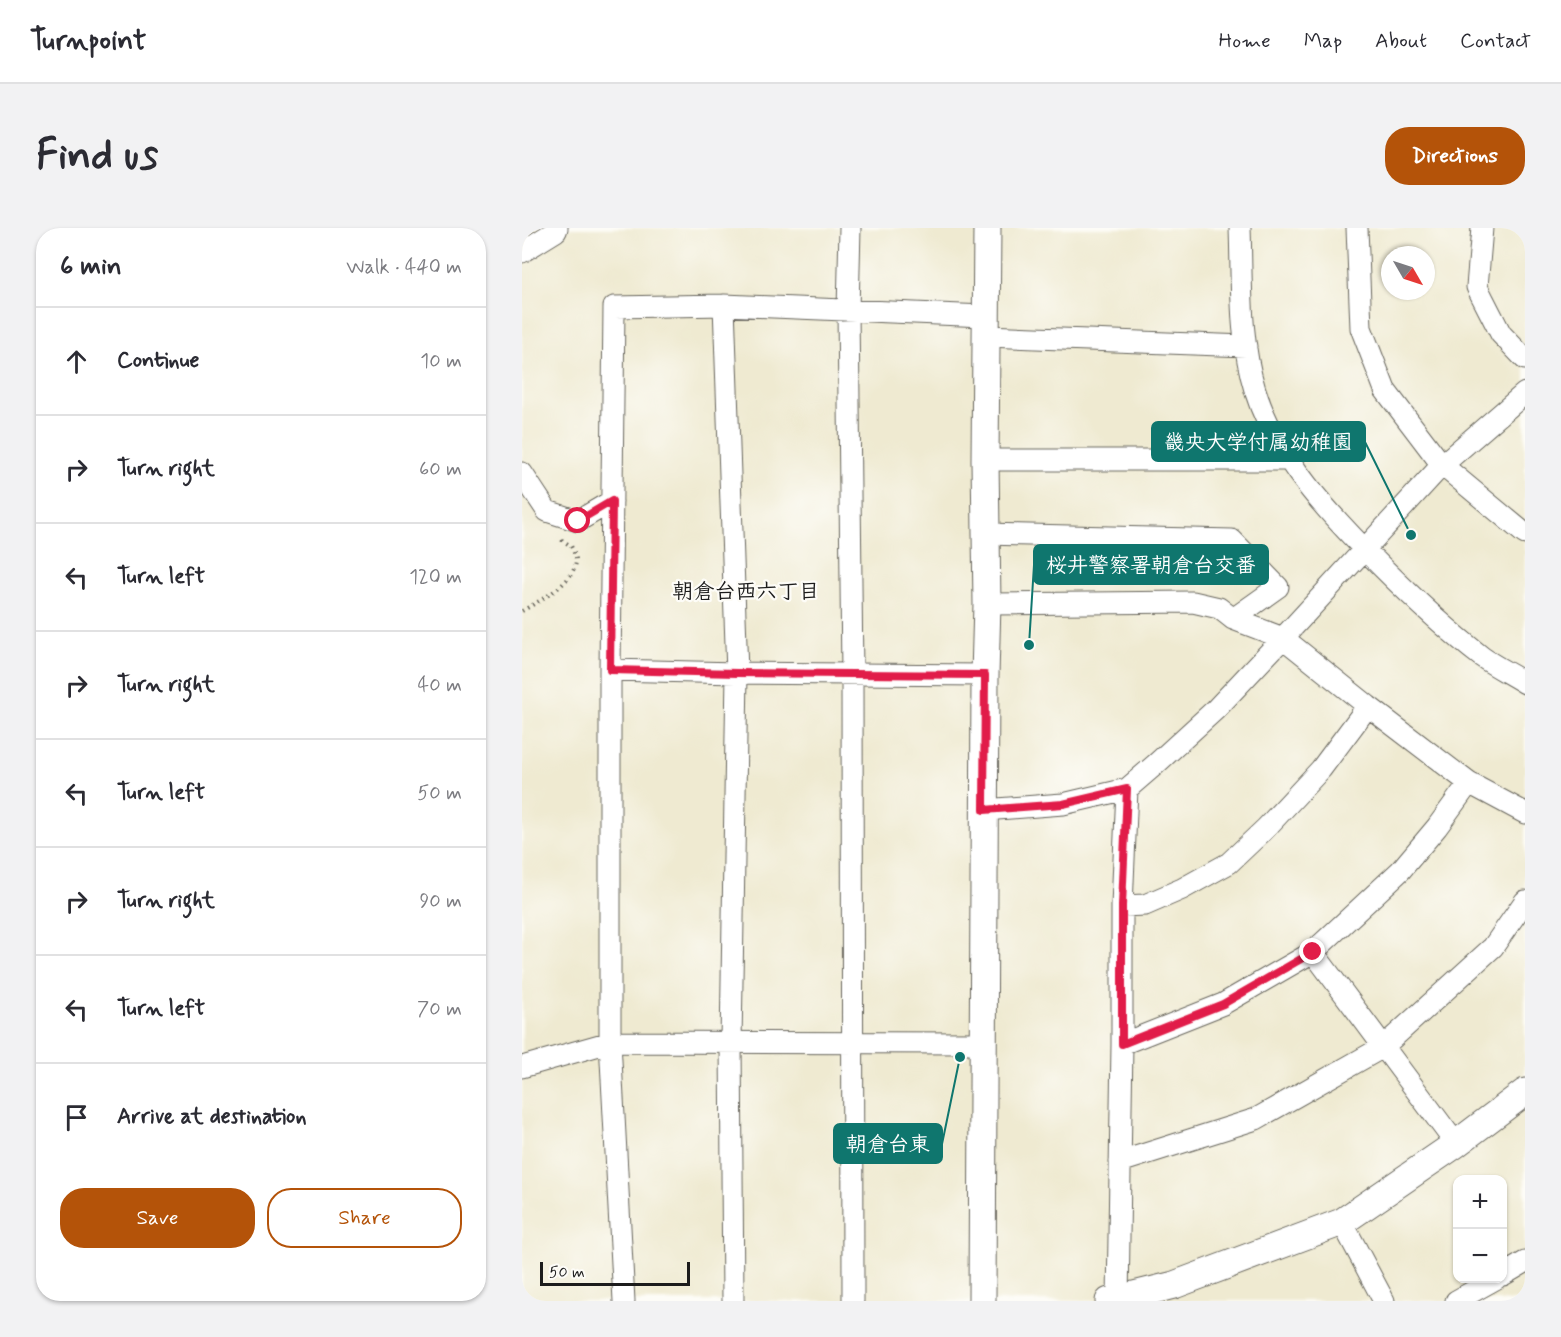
<!DOCTYPE html>
<html lang="en">
<head>
<meta charset="utf-8">
<style>
  :root { --surface:#fff; --page:#f2f2f3; --text:#2b2b33; --muted:#7c7c81; --line:#e1e1e2; --accent:#b45309 }
  body { margin:0; font-family:Mynerve,"Klee One",sans-serif; background:var(--page); color:var(--text) }
  .controls { position:absolute; right:18px; bottom:18px; display:grid; overflow:hidden; border-radius:12px; box-shadow:0 2px 4px #0004 }
  .controls button { width:54px; height:54px; display:grid; place-items:center; padding:0; border:0; border-bottom:2px solid var(--line); background:var(--surface); color:var(--text); font:30px sans-serif }
  .compass { position:absolute; left:859px; top:18px; width:54px; height:54px; border-radius:50%; background:var(--surface); box-shadow:0 2px 4px #0004; rotate:129deg }
  .scale { position:absolute; left:18px; bottom:15px; width:150px; box-sizing:border-box; padding-left:6px; border:3px solid #1c1c1c; border-top:0; font-size:16px; line-height:21px; white-space:nowrap; color:#1c1c1c; -webkit-text-stroke:4px #fdfcf7; paint-order:stroke }
  .stop { position:absolute; width:18px; height:18px; margin:-14px; border:4px solid #e11d48; border-radius:50%; background:#fff }
  .stop.end { background:#e11d48; border-color:#fff; box-shadow:0 2px 6px #0008 }
  .list { margin:0; padding:0; list-style:none }
  h2 { display:flex; justify-content:space-between; align-items:center; height:78px; margin:0; padding:0 24px; font-size:26px }
  h2 small { font-size:20px; font-weight:400; color:var(--muted) }
  .list li { display:grid; grid-template-columns:39px 1fr auto; gap:18px; align-items:center; box-sizing:border-box; height:108px; padding:0 24px; border-top:2px solid var(--line) }
  .list b { display:block; font-size:22px; white-space:nowrap }
  .list em { font-size:20px; font-style:normal; color:var(--muted) }
  .actions { display:flex; gap:12px; padding:18px 24px }
  .actions a { flex:1; padding:14px 0; border:2px solid var(--accent); border-radius:24px; text-align:center; font-size:21px; color:var(--accent) }
  .actions .main { background:var(--accent); color:#fff }
  .icon { flex:none; width:33px; height:33px; fill:none; stroke:currentColor; stroke-width:2; stroke-linecap:round; stroke-linejoin:round }
  .map { position:relative; flex:none; width:1003px; height:1073px; overflow:hidden; border-radius:24px }
  header { display:flex; align-items:center; gap:36px; box-sizing:border-box; height:84px; padding:0 30px; background:var(--surface); border-bottom:2px solid var(--line) }
  header strong { font-size:28px }
  nav { display:flex; gap:33px; margin-inline-start:auto; font-size:21px }
  .intro { display:flex; align-items:center; justify-content:space-between; box-sizing:border-box; height:144px; padding:0 36px }
  h1 { margin:0; font-size:42px }
  .button { padding:15px 27px; border-radius:24px; background:var(--accent); color:#fff; font-size:21px; font-weight:700 }
  main { display:flex; gap:36px; padding:0 36px }
  aside { flex:1; background:var(--surface); border-radius:24px; box-shadow:0 2px 4px #0004 }
  .map>svg:first-child { display:block }
  .lines { fill:none; stroke-linecap:round; stroke-linejoin:round }
  .minor-casing { stroke:#66645b; stroke-width:23 }
  .tertiary-casing { stroke:#66645b; stroke-width:29 }
  .path { stroke:#66645b; stroke-width:4; stroke-dasharray:1.5 4.5; stroke-linecap:butt }
  .minor { stroke:#fff; stroke-width:21 }
  .tertiary { stroke:#fff; stroke-width:27 }
  .route { stroke:#e11d48; stroke-width:8 }
  .labels { text-anchor:middle; stroke-width:4.5; stroke-linejoin:round; paint-order:stroke }
  .neighbourhood-label { font-size:21px; font-weight:bold; fill:#1c1c1c; stroke:#fdfcf7 }
  .leader { fill:none; stroke:#0f766e; stroke-width:2 }
  .callout-dot { fill:#0f766e; stroke:#fdfcf7; stroke-width:2 }
  .callout { fill:#0f766e; stroke:#0f766e; stroke-width:2 }
  .callout-label { font-size:21px; text-anchor:middle; font-weight:bold; fill:#fff }
</style>
</head>
<body>
<header>
<strong>Turnpoint</strong>
<nav><a>Home</a><a>Map</a><a>About</a><a>Contact</a></nav>
</header>
<div class="intro"><h1>Find us</h1><a class="button">Directions</a></div>
<main>
<aside>
<h2>6 min<small>Walk · 440 m</small></h2>
<ul class="list">
<li><svg class="icon" aria-label="ahead" viewBox="0 0 24 24"><path d="M12 20V5M6 11l6-6 6 6"/></svg><div><b>Continue</b></div><em>10 m</em></li>
<li><svg class="icon" aria-label="right" viewBox="0 0 24 24"><path d="M7 20v-9h11M14 6l5 5-5 5"/></svg><div><b>Turn right</b></div><em>60 m</em></li>
<li><svg class="icon" aria-label="left" viewBox="0 0 24 24"><path d="M17 20v-9H6M10 6l-5 5 5 5"/></svg><div><b>Turn left</b></div><em>120 m</em></li>
<li><svg class="icon" aria-label="right" viewBox="0 0 24 24"><path d="M7 20v-9h11M14 6l5 5-5 5"/></svg><div><b>Turn right</b></div><em>40 m</em></li>
<li><svg class="icon" aria-label="left" viewBox="0 0 24 24"><path d="M17 20v-9H6M10 6l-5 5 5 5"/></svg><div><b>Turn left</b></div><em>50 m</em></li>
<li><svg class="icon" aria-label="right" viewBox="0 0 24 24"><path d="M7 20v-9h11M14 6l5 5-5 5"/></svg><div><b>Turn right</b></div><em>90 m</em></li>
<li><svg class="icon" aria-label="left" viewBox="0 0 24 24"><path d="M17 20v-9H6M10 6l-5 5 5 5"/></svg><div><b>Turn left</b></div><em>70 m</em></li>
<li><svg class="icon" aria-label="arrive" viewBox="0 0 24 24"><path d="M6 21V4h12l-3 4 3 4H6"/></svg><div><b>Arrive at destination</b></div></li>
</ul>
<div class="actions"><a class="main">Save</a><a>Share</a></div>
</aside>
<div class="map">
<svg width="1003" height="1073" viewBox="0 0 1003 1073">
  <rect width="100%" height="100%" fill="#fdfcf7"/>
  <filter id="ink" filterUnits="userSpaceOnUse"><feTurbulence type="fractalNoise" baseFrequency=".0167" numOctaves="2"/><feDisplacementMap in="SourceGraphic" scale="12" xChannelSelector="R" yChannelSelector="G"/><feConvolveMatrix kernelMatrix="1 2 1 2 8 2 1 2 1" color-interpolation-filters="sRGB"/></filter>
  <filter id="wash" filterUnits="userSpaceOnUse"><feTurbulence type="fractalNoise" baseFrequency=".008" numOctaves="4" result="noise"/><feDisplacementMap in="SourceGraphic" scale="24" xChannelSelector="R" yChannelSelector="G"/><feGaussianBlur stdDeviation="1.35" result="paint"/><feColorMatrix in="noise" values="0 0 0 0 0 0 0 0 0 0 0 0 0 0 0 0 0 1.4 0 .05"/><feComposite in="paint" operator="in"/></filter>
  <g filter="url(#wash)">
    <rect width="100%" height="100%" fill="#efead1"/>
  </g>
  <g filter="url(#ink)">
    <g class="lines">
      <g class="minor-casing">
        <path id="minor" d="M328,0L326,82L330,446L331,1073
          M718,0C720,54 717,110 733,162C754,231 809,288 859,338C891,370 924,401 960,429C974,439 989,446 1003,455
          M835,0L839,100L863,162L920,237L1003,306
          M960,0L955,59L979,106L1003,131
          M0,24L34,3L35,0
          M202,77L215,445L209,814L211,1073
          M464,108L724,118
          M463,232H768
          M0,245L25,283L56,293L90,273
          M463,306L710,312L756,359L711,391
          M465,376L671,374L697,380L711,391L761,410L846,478L947,555L1003,585
          M88,442L215,445L463,447
          M462,582L541,576L605,561L634,536L694,481L761,410L920,237L1003,165
          M600,678L623,677L660,661L707,635L744,600L799,541L846,478
          M791,724L934,916
          M600,816L701,776L791,724L878,643L915,599L947,555
          M0,839L88,814L461,815
          M598,934L734,891L861,819L971,719L1003,673
          M820,994L862,1073
          M981,1047L1003,1034
          M102,1073L88,814V442L92,79L202,77L463,88
          M596,1073L600,816V678L605,561
          M934,1073L975,1050"/>
      </g>
      <g class="tertiary-casing">
        <path id="tertiary" d="M460,1073L463,447L465,376L463,232L465,0
          M587,1073L652,1057L820,994L934,916L1003,864"/>
      </g>
      <path class="path" d="M0,383C17,373 55,354 54,331C53,327 51,322 49,318L37,310"/>
      <use href="#minor" class="minor"/>
      <use href="#tertiary" class="tertiary"/>
    </g>
  </g>
  <g class="lines" filter="url(#ink)">
    <path class="route" d="M56,293L90,273L88,442L215,445L463,447L462,582L541,576L605,561L600,678V816L701,776L791,724"/>
  </g>
  <g class="labels">
    <g class="neighbourhood-label">
      <text x="224" y="370">朝倉台西六丁目</text>
    </g>
  </g>
  <path class="leader" d="M889 307L843 214M507 417L512 337M438 829L420 916"/>
  <g class="callout-dot">
    <circle cx="889" cy="307" r="6"/>
    <circle cx="507" cy="417" r="6"/>
    <circle cx="438" cy="829" r="6"/>
  </g>
  <g class="callout">
    <rect x="630" y="194" width="213" height="39" rx="6"/>
    <rect x="512" y="317" width="234" height="39" rx="6"/>
    <rect x="312" y="896" width="108" height="39" rx="6"/>
  </g>
  <g class="callout-label">
    <text x="736" y="221">畿央大学付属幼稚園</text>
    <text x="629" y="344">桜井警察署朝倉台交番</text>
    <text x="366" y="923">朝倉台東</text>
  </g>
</svg>
<div class="controls">
<button>+</button>
<button>−</button>
</div>
<svg class="compass" viewBox="-18 -18 36 36"><path d="M0-13l5 13h-10z" fill="#e53935"/><path d="M0 13l5-13h-10z" fill="#7c7c81"/></svg>
<div class="scale">50 m</div>
<div class="stop" style="left:56px;top:293px"></div>
<div class="stop end" style="left:791px;top:724px"></div>
</div>
</main>
</body>
</html>
